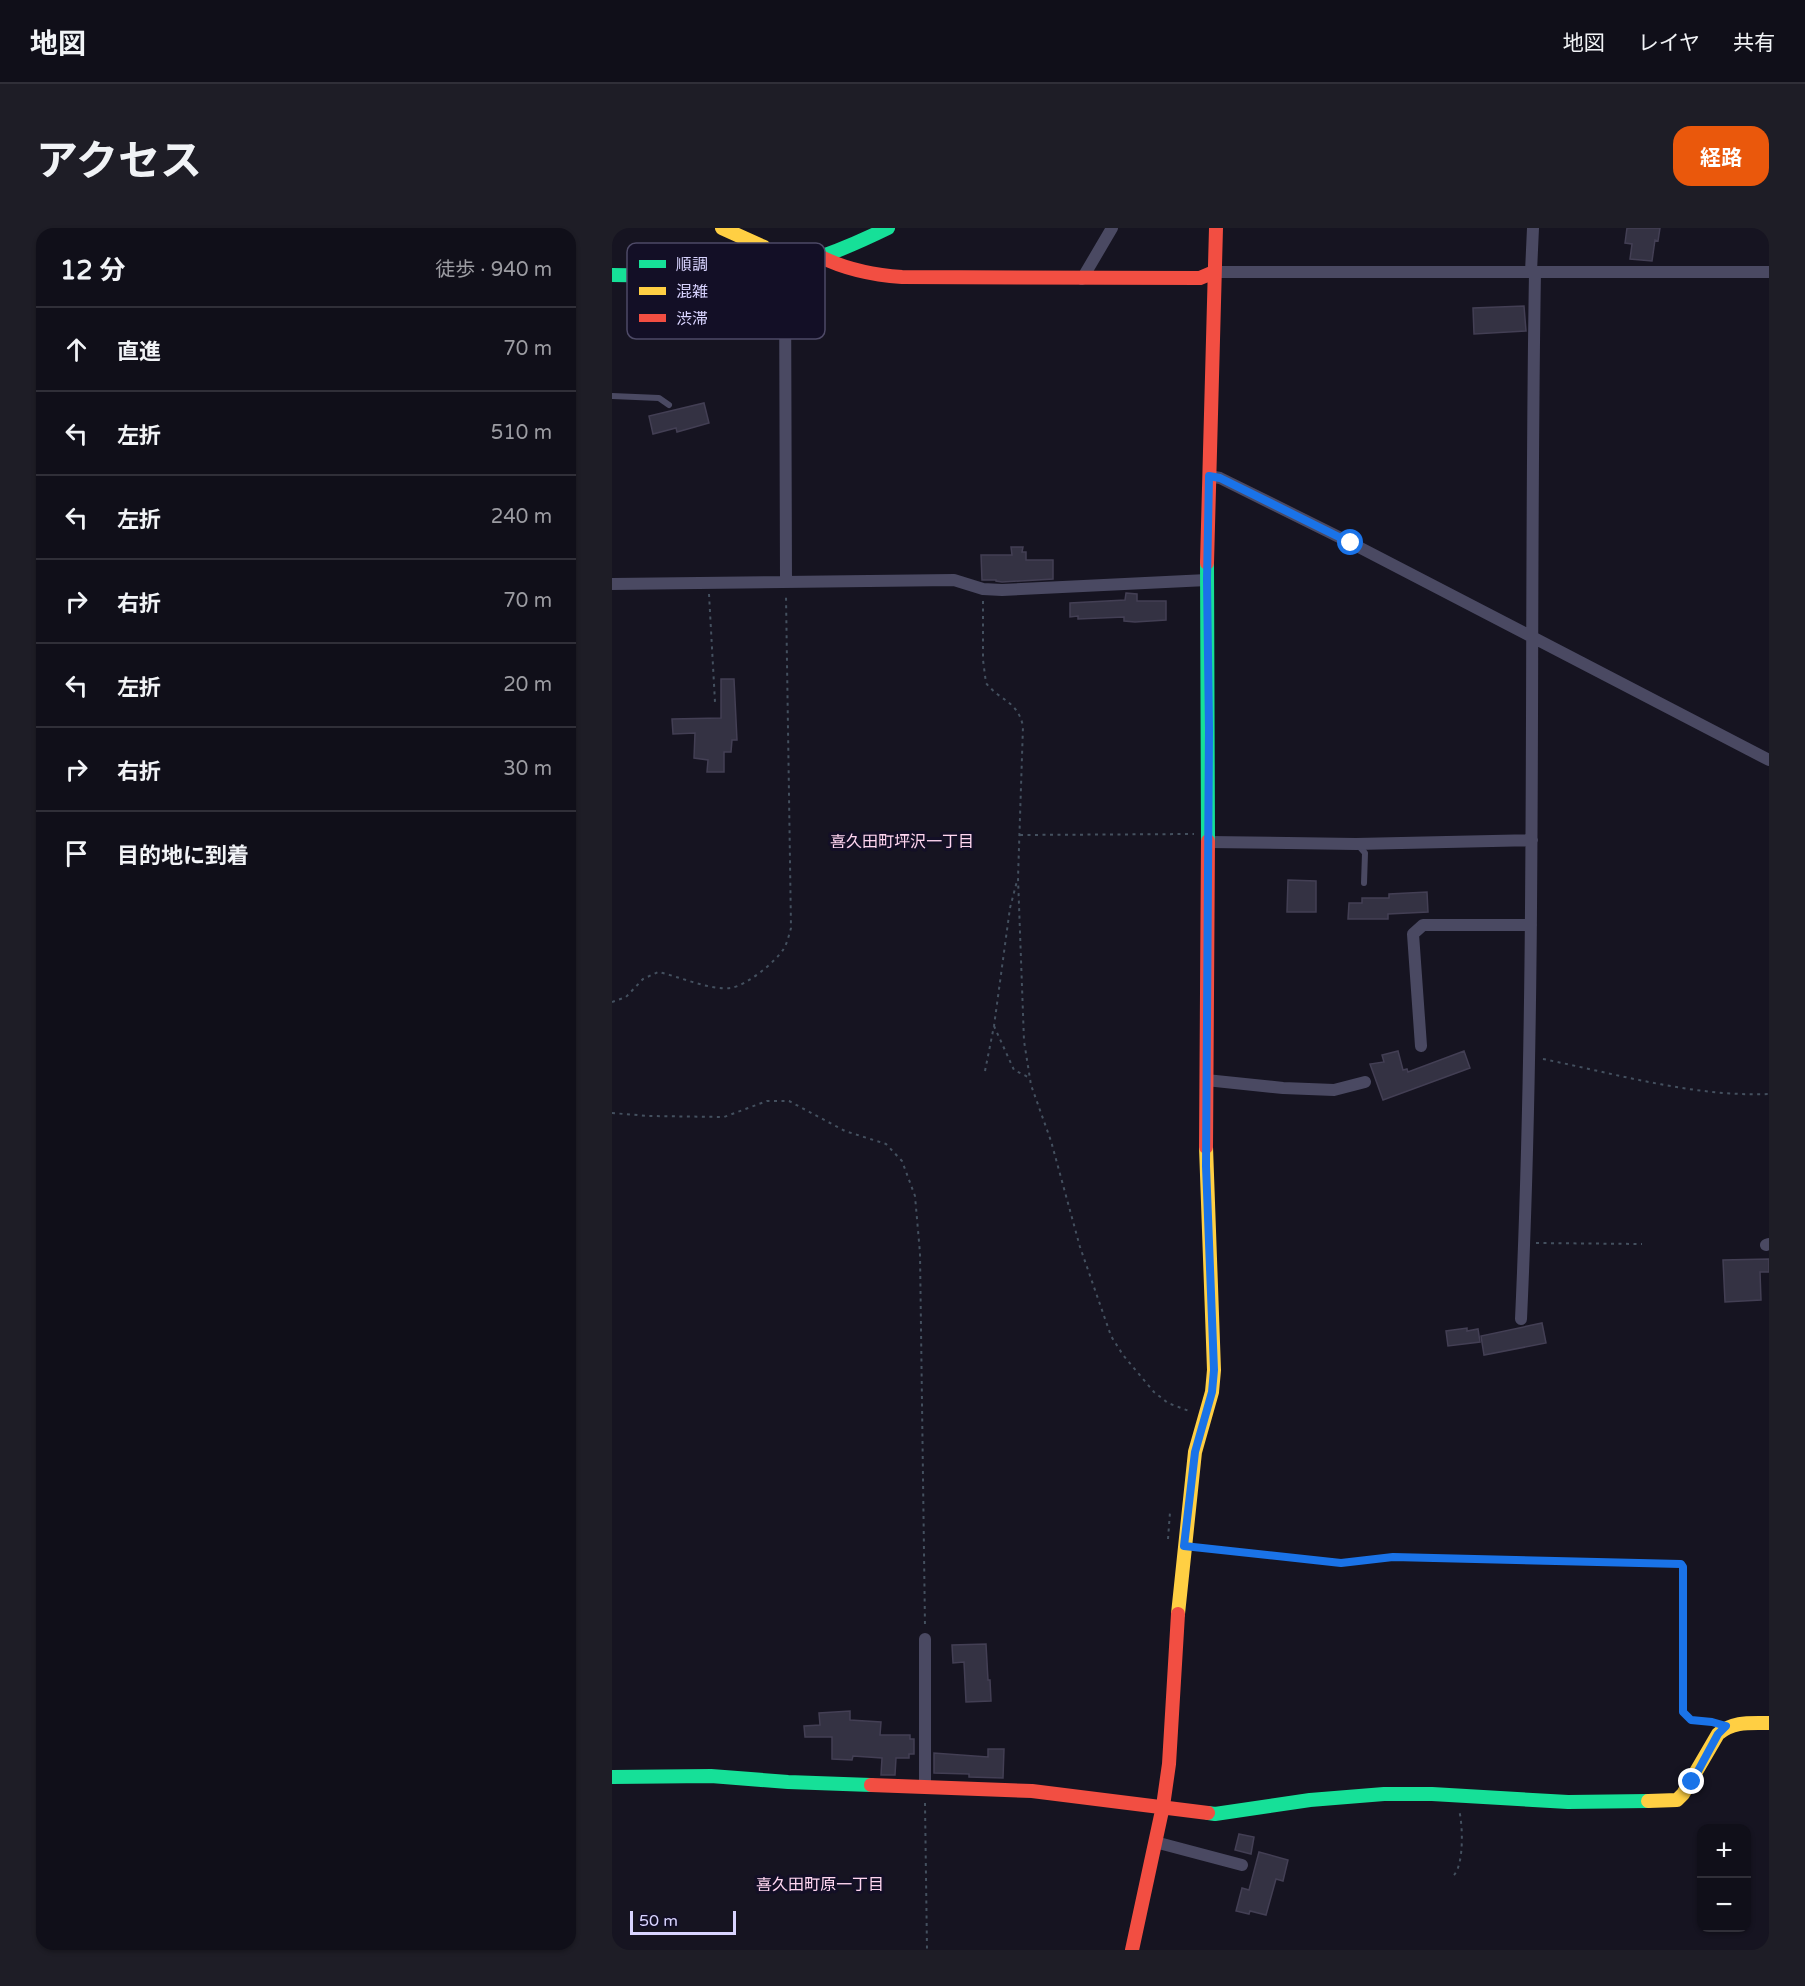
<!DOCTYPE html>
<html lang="ja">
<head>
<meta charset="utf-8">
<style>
  :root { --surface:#100f19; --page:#1e1d26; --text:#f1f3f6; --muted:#9c9ca2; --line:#302f38; --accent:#ea580c }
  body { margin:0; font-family:"Varela Round","Noto Sans JP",sans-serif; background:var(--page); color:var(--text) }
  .controls { position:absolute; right:18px; bottom:18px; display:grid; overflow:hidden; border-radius:12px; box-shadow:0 2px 4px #0004 }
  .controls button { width:54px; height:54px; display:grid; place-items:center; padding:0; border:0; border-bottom:2px solid var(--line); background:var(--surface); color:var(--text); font:30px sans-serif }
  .scale { position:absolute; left:18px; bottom:15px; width:106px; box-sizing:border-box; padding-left:6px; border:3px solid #d9d4ff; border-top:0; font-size:16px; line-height:21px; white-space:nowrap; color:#d9d4ff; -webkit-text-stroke:4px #130f26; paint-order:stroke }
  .stop { position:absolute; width:18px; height:18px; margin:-14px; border:4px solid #1a73e8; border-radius:50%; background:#fff }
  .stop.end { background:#1a73e8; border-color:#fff; box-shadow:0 2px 6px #0008 }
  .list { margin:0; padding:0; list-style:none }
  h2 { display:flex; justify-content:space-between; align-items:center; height:78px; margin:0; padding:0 24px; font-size:26px }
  h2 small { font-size:20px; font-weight:400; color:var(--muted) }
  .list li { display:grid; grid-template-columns:39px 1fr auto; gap:18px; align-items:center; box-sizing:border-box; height:84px; padding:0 24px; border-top:2px solid var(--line) }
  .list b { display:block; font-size:22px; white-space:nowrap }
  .list em { font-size:20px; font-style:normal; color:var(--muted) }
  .icon { flex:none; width:33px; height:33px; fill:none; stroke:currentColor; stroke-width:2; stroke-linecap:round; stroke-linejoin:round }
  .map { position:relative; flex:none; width:1157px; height:1722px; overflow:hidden; border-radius:18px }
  header { display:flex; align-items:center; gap:36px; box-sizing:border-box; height:84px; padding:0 30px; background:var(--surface); border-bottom:2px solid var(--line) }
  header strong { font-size:28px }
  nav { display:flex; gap:33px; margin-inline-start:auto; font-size:21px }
  .intro { display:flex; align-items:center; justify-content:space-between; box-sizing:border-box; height:144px; padding:0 36px }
  h1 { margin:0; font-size:42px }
  .button { padding:15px 27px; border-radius:18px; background:var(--accent); color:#fff; font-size:21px; font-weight:700 }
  main { display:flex; gap:36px; padding:0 36px }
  aside { flex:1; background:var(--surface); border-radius:18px; box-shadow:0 2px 4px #0004 }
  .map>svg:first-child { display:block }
  .building { fill:#343243; stroke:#433f54; stroke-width:1.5 }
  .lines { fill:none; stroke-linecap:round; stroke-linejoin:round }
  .path { stroke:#44505f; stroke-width:2; stroke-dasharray:3 4.5; stroke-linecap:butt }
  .lane { stroke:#4a4962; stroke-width:6 }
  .street { stroke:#4a4962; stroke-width:12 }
  .fast { stroke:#16e098; stroke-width:14 }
  .slow { stroke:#ffcf43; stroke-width:14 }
  .jam { stroke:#f24e42; stroke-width:14 }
  .route { stroke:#1a73e8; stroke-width:8 }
  .labels { text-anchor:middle; stroke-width:6; stroke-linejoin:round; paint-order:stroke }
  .neighbourhood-label { font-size:16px; fill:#ffd6f0; stroke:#130f26 }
  .key { fill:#130f26; stroke:#4e4a67; stroke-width:1.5 }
  .key-label { font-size:16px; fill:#d9d4ff }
</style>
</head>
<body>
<header>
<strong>地図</strong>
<nav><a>地図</a><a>レイヤ</a><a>共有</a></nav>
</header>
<div class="intro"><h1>アクセス</h1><a class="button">経路</a></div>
<main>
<aside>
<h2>12 分<small>徒歩 · 940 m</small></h2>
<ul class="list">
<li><svg class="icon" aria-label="ahead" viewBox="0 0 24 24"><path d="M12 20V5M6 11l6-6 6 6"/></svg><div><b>直進</b></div><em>70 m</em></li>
<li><svg class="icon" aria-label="left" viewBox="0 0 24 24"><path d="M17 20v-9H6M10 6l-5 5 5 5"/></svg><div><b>左折</b></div><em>510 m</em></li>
<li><svg class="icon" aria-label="left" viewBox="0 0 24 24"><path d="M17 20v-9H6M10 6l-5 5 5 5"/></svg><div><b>左折</b></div><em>240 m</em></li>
<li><svg class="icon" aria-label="right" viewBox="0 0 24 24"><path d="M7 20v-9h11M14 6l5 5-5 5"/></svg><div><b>右折</b></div><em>70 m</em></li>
<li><svg class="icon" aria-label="left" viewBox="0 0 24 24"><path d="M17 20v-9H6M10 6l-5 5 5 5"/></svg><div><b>左折</b></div><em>20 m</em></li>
<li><svg class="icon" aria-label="right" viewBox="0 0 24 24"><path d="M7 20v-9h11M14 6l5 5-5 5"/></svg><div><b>右折</b></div><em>30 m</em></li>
<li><svg class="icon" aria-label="arrive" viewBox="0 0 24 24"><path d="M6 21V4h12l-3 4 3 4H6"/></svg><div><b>目的地に到着</b></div></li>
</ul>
</aside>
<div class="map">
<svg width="1157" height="1722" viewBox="0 0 1157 1722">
  <rect width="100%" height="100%" fill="#161421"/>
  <path class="building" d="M1015,0H1048L1046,13L1043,12L1040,33L1018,31L1020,16L1013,15Z
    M912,78L914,103L862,106L861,80Z
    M92,175L97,195L65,204L64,200L41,206L37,188Z
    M399,319H411L410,324H414V332H441V351L390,354L384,353V352H370L369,327H400Z
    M514,365L525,366V373H554V392L523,394L512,393V389L466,391V388L458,389V375L513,372Z
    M109,451H122L125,512H120L119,524H112V544H95L96,532L82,530L83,505L61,506L60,491L109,490Z
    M676,652L704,653V684H675Z
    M815,664L816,684L776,686V691H736L737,675H750V670H777V666Z
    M786,823L791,842L795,841L796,844L852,823L858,840L771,872L758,836L772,834L770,827Z
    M1157,1031V1044H1148L1149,1072L1113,1074L1111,1032Z
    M930,1095L934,1115L872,1127L869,1108Z
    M855,1100V1103L866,1101L868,1114L836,1118L834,1103Z
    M374,1416L376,1452H378L379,1473L354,1474L352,1434L341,1435L340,1417Z
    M238,1483V1492L269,1494L268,1507H298V1511H302V1526H297V1530H284L283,1547H269L270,1530L241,1528L240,1532L220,1531V1509H193L192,1498L208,1497L207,1485Z
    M376,1521H392L391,1550L357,1549V1546L322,1545V1525L376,1529Z
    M627,1606L642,1609L639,1626L623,1622Z
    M647,1624L676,1632L671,1653L664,1651L654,1687L638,1683L637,1686L624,1683L630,1660L637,1662Z"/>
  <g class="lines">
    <path class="path" d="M97,366L103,474
      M371,373V432L374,455C389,474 405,472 411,498L406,650L412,813L419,857L439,913L468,1019L499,1108L511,1127L542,1164L556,1175L577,1183
      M408,607L582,606
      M0,774L14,769L31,751L46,744C66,748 99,763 119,760C135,757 162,735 171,722C175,716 177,707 179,700L174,368
      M382,798L402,842L418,850
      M931,831C1005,846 1081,869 1157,866
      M373,843L382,798L398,680L405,653
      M0,885L36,888L112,889L155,873H177L233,903L274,916L290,933L303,968L308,1025L313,1399
      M924,1015L1030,1016
      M556,1311L558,1284
      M588,1319L729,1335L781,1329L1069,1336L1071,1339L1070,1478C1073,1492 1083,1494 1096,1494
      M313,1575L315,1722
      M842,1647C852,1636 851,1597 847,1582"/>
    <path class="lane" d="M0,168L47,170L57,177
      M745,616L753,625L752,655"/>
    <path class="street" d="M173,39L174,353
      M602,44H1157
      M919,44L921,0
      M470,51L500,0
      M597,248L608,250L739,315L1157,532
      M0,356L342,352L371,361L390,362L595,352
      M596,614L744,616L920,612
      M809,818L801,706L811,697H919
      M594,852L671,860L722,862L753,854
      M1154,1017L1157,1016
      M909,1091C925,742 917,393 923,44
      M313,1411V1557
      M543,1614L630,1637"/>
    <path class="fast" d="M0,47C49,47 98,52 147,45C192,38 235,20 276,0
      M595,335L596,613
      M0,1549L99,1548L176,1554L259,1557
      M596,1585L603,1586L698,1572L772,1566H820L956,1574L1036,1573"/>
    <path class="slow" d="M110,0L152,19L173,39
      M566,1386L583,1224L600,1164L602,1142L594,919
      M1036,1573L1065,1572L1071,1566L1106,1506C1121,1493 1138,1495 1157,1495"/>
    <path class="jam" d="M209,29C235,42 261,47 290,49L588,50L602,44
      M595,335L604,0
      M594,919L596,613
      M259,1557L420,1563L596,1585
      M520,1722L551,1578L557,1536L566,1386"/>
  </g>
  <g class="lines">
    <path class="route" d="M739,315L608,250L597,248L595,352L597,502L594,938L602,1142L600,1164L583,1224L572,1318L729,1335L781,1329L1069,1336L1071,1339V1484L1079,1492L1100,1494L1114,1498L1106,1506L1080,1554"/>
  </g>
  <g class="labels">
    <g class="neighbourhood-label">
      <text x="290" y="619">喜久田町坪沢一丁目</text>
      <text x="208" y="1662">喜久田町原一丁目</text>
    </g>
  </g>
  <rect x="15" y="15" width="198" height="96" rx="9" class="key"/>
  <rect x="27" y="32" width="27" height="8" fill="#16e098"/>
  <rect x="27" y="59" width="27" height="8" fill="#ffcf43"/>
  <rect x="27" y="86" width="27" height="8" fill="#f24e42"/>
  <g class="key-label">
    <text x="64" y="42">順調</text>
    <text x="64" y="69">混雑</text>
    <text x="64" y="96">渋滞</text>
  </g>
</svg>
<div class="controls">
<button>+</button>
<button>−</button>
</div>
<div class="scale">50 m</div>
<div class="stop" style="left:739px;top:315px"></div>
<div class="stop end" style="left:1080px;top:1554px"></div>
</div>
</main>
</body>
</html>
